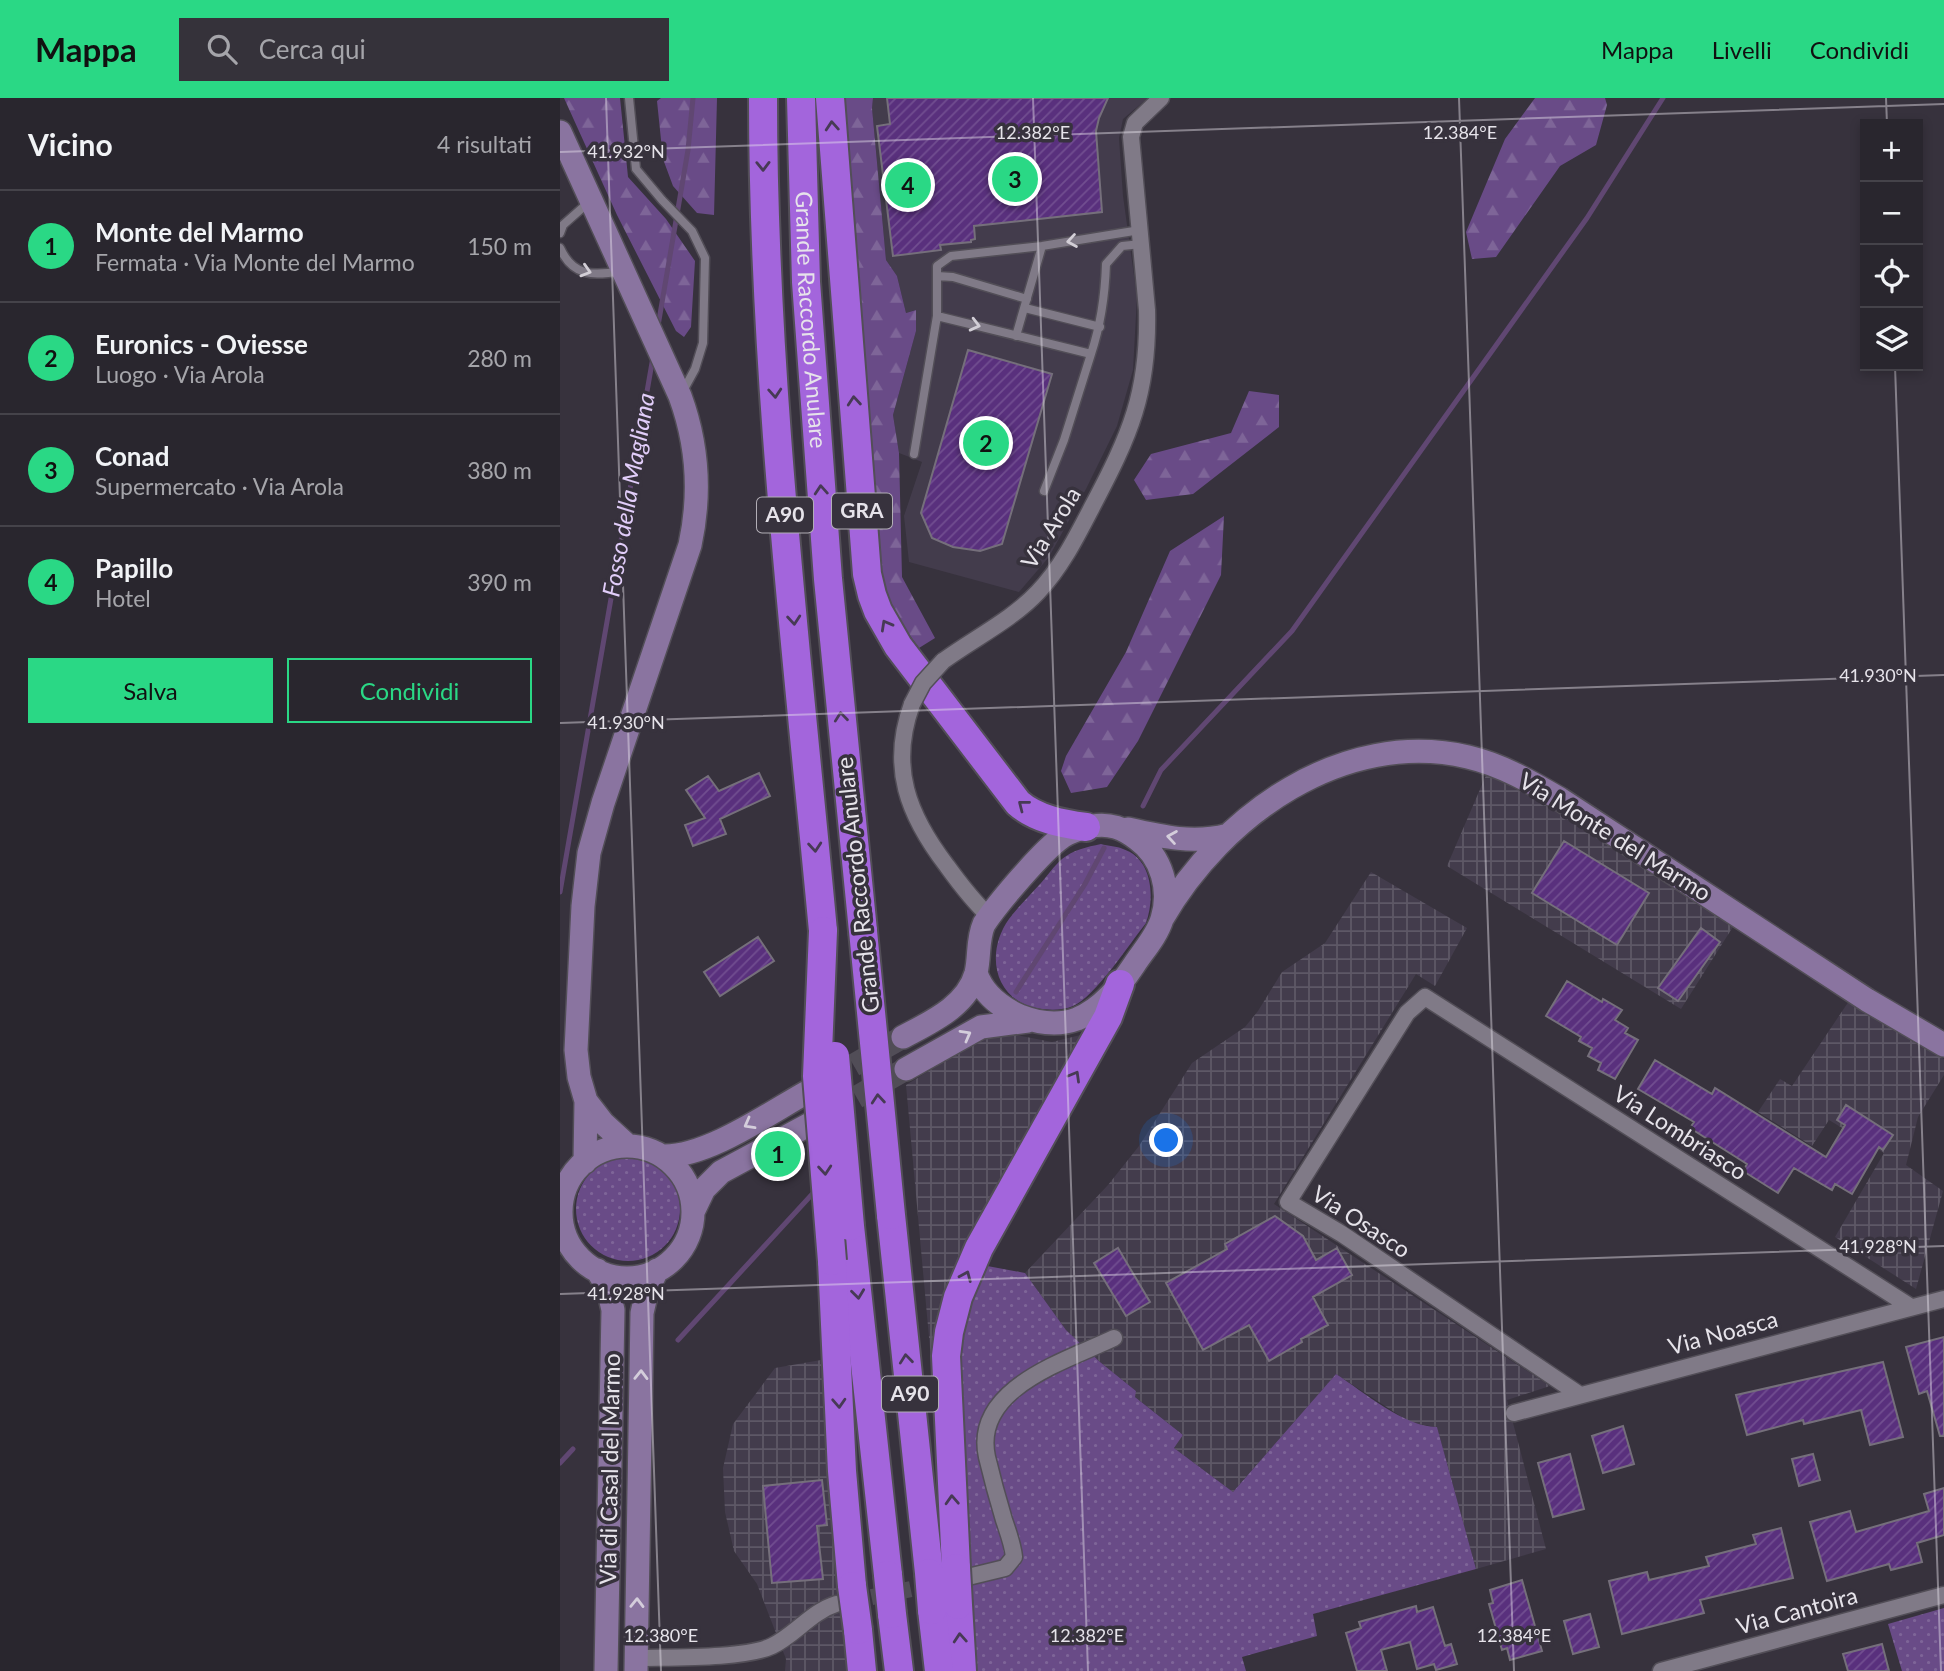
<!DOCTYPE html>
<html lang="it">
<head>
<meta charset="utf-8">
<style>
  :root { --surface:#29262e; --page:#35323a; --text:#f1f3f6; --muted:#a5a5aa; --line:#45434a; --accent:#2ad885 }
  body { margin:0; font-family:Lato,sans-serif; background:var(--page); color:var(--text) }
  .controls { position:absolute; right:21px; top:21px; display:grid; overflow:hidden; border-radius:0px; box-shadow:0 4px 10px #0003 }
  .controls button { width:63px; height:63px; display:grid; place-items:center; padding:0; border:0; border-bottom:2px solid var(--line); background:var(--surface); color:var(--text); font:35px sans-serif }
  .you { position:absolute; left:607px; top:1043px; width:24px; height:24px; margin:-18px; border:5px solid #fff; border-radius:50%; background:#1a73e8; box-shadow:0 0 0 10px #1a73e833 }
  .badge { display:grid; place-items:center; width:46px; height:46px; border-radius:50%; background:var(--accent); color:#111; font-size:23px; font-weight:700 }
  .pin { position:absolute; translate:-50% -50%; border:4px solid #fff; box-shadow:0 2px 7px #0006 }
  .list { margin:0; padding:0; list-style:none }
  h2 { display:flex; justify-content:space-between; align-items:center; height:91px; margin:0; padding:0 28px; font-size:30px }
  h2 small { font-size:23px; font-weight:400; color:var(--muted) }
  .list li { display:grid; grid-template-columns:46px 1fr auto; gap:21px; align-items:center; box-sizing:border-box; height:112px; padding:0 28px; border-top:2px solid var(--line) }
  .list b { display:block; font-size:26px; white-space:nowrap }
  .list p { margin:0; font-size:23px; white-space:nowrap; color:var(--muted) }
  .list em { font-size:23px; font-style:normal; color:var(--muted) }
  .actions { display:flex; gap:14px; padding:21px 28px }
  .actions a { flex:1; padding:16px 0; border:2px solid var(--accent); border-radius:0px; text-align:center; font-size:24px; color:var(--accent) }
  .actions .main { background:var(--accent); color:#111 }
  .icon { flex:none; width:38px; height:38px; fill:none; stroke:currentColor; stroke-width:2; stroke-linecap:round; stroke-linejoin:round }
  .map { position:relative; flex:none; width:1384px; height:1573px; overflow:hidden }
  header { display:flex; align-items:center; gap:42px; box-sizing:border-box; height:98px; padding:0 35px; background:var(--accent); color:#111 }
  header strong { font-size:33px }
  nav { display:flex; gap:38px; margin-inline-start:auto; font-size:24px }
  .search { width:490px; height:63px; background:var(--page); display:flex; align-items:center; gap:18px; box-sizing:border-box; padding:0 24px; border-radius:0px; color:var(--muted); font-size:26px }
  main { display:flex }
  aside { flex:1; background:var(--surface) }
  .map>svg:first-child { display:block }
  .built { fill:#433c4c }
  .industrial { fill:url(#industrial-grid) }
  .grass { fill:url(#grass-dots) }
  .forest { fill:url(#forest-firs) }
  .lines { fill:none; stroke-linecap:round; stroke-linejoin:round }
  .stream { stroke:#604772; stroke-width:5 }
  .building { fill:url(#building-hatch); stroke:#756f7b; stroke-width:2 }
  .street-tunnel { stroke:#514d57; stroke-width:16; stroke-dasharray:16 8; stroke-linecap:butt }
  .secondary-tunnel { stroke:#514d57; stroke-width:23; stroke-dasharray:23 11; stroke-linecap:butt }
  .lane-casing { stroke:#524e57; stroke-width:11 }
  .street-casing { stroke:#524e57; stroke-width:19 }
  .secondary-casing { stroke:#524e57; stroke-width:26 }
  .highway-casing { stroke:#524e57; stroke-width:32 }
  .lane { stroke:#807a87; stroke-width:8 }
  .street { stroke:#807a87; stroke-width:16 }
  .secondary { stroke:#8a74a0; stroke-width:23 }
  .highway { stroke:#a365dc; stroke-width:28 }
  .street-bridge-casing { stroke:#524e57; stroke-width:19; stroke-linecap:butt }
  .highway-bridge-casing { stroke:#524e57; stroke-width:32; stroke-linecap:butt }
  .street-bridge { stroke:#807a87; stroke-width:16 }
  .highway-bridge { stroke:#a365dc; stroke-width:28 }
  .oneway { stroke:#473a55 }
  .oneway2 { stroke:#d2ced6 }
  .oneway3 { stroke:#d4cddb }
  .ticks { fill:none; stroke:#e6e3ea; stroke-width:2; stroke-opacity:0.45 }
  .labels { text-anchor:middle; stroke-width:7; stroke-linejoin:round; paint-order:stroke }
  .shield { fill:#37323d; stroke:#b2aeb6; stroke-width:2 }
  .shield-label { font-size:21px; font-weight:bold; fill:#e6e3ea }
  .street-label { font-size:23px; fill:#e6e3ea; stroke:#37323d }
  .water-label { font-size:24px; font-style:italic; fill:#e1cdf9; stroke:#37323d }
  .ticks-label { font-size:18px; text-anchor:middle; fill:#e6e3ea; stroke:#37323d; stroke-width:7; stroke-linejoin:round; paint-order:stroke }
</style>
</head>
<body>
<header>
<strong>Mappa</strong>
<div class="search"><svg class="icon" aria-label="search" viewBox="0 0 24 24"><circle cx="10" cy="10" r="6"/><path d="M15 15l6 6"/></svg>Cerca qui</div>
<nav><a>Mappa</a><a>Livelli</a><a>Condividi</a></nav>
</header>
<main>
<aside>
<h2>Vicino<small>4 risultati</small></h2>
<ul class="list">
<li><span class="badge">1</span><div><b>Monte del Marmo</b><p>Fermata · Via Monte del Marmo</p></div><em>150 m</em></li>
<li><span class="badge">2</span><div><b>Euronics - Oviesse</b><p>Luogo · Via Arola</p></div><em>280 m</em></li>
<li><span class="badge">3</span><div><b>Conad</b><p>Supermercato · Via Arola</p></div><em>380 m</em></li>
<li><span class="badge">4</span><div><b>Papillo</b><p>Hotel</p></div><em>390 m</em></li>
</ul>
<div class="actions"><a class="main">Salva</a><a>Condividi</a></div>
</aside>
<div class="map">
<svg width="1384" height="1573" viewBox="0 0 1384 1573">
  <defs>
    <pattern id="industrial-grid" width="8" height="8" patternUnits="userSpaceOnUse" patternTransform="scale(1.75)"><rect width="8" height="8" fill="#433c4c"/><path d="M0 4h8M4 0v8" fill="none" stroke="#5e5866"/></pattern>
    <pattern id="grass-dots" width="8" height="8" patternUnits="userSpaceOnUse" patternTransform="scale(1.75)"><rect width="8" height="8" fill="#694b87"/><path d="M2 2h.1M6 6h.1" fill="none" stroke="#7e6598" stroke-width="1.8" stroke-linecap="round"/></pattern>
    <pattern id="forest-firs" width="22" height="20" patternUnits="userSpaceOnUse" patternTransform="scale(1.75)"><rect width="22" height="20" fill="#694b87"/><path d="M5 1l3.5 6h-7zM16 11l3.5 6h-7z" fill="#7e6598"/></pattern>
    <pattern id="building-hatch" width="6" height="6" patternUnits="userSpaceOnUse" patternTransform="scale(1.75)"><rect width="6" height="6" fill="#59307d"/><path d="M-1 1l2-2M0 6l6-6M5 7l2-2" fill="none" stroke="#714e90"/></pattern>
  </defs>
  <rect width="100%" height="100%" fill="#37323d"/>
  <path class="built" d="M313,0H588L563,21L559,40L563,98L577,199L573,272L557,328L526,391L489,459L459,494L349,464L344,418L362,364L339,355L333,317L356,233L355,212L346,215L337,178L326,162L312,10Z"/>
  <path class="industrial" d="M927,675L947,683L1176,824L1121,911L887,768Z
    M811,774L907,830L875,888L856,876L714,1106L990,1288L947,1302L986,1451L916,1471L877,1329L851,1325L776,1276L673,1394L614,1350L623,1337L574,1298L576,1293L540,1264L506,1232L465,1175L548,1087L579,1048L632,965L685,929L698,913L722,874L765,845Z
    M1289,903L1384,961V977L1358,1019L1346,1067L1383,1093L1356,1191L1275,1139L1324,1055L1269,1022L1252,1048L1198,1014L1220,981L1232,988Z
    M529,935L375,1270L372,1272L346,987L413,946L433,937H456L492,944Z
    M261,1262L289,1573H225L226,1561L197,1486L174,1453L165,1414L163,1370L173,1326L215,1270Z"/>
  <path class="grass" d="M541,746C548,748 557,748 563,751C593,761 595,800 586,825C570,845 535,899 513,908C499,914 479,912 466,907C431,892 428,850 449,821C458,809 470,797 481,785C487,778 494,768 502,761C513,752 527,749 541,746Z
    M16 1111a52 52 0 1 1 104 0a52 52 0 1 1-104 0Z
    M422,1167L465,1175L506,1232L540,1264L576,1293L575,1299L623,1337L614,1350L673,1394L776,1276C804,1294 844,1329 877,1329L916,1471L753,1516L757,1538L682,1559L686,1573H414L404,1346L397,1287L401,1244L410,1197Z
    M1384,1510V1573H1342L1328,1526Z"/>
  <path class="forest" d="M4,0H60L68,79L106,121L135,163L131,229L124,239L116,233L57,117Z
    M101,0H157L154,117L137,115L113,88L103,61L97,3Z
    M284,0H313L312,10L326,162L337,178L346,215L356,212V233L333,317L339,355L342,479L375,540L359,550L315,490Z
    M975,0H1045L1047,7L1036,47L1000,68L936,159L912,161L906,134L945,41Z
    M689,293L719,297V329L633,396L586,402L574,382L591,356L671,335Z
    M664,418L661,477L578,643L547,689L511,695L501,673L506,658L566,554L610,453Z"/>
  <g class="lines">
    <path class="stream" d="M98,228L128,52L133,0
      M583,708L601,672L732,533L1027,120L1103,0
      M0,794L93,259
      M456,894L525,786L544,750
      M118,1242L256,1092
      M0,1365L13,1351"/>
  </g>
  <path class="building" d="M327,0H548L539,20L536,33L542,114L414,128L415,141L411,142V144L380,147L381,152L333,158L317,28L330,26Z
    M408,252L492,276L442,446L420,453L393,449L372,440L361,415Z
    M199,675L210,698L160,721L166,736L133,748L125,727L145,720L126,692L148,678L159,693Z
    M1004,743L1089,795L1057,847L972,795Z
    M1141,830L1160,844L1118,903L1098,890Z
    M198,839L214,863L160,898L144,874Z
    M1007,883L1042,904L1043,901L1062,912L1055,922L1068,930L1065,935L1078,942L1055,981L1038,972L1041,965L1028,958L1032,950L1019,943L1021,939L986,918Z
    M1095,962L1152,996L1155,990L1266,1059L1285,1027L1277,1022L1286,1007L1333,1037L1323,1052L1319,1049L1292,1096L1275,1086L1272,1092L1234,1070L1218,1095L1183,1073L1187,1066L1130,1030L1134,1024L1078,991Z
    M715,1118L743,1138L756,1162L777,1150L792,1177L753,1199L768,1227L741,1241L742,1244L709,1263L689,1227L643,1252L606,1185L667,1151L665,1146Z
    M558,1150L590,1204L566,1218L534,1165Z
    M1384,1239V1338H1380L1367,1293L1359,1296L1346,1249Z
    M1323,1264L1343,1339L1310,1347L1301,1312L1244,1326L1243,1322L1187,1337L1176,1297Z
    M1063,1328L1074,1366L1043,1375L1032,1338Z
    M1010,1356L1024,1411L993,1419L978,1365Z
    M1253,1356L1260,1382L1239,1388L1232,1361Z
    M262,1382L267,1427L257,1428L263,1481L212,1485L203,1388Z
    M1384,1390V1437L1357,1445L1362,1464L1331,1472L1329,1466L1267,1483L1250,1424L1290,1413L1296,1434L1369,1413L1364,1396Z
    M1221,1430L1233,1480L1140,1502L1144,1515L1062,1536L1049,1483L1087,1474L1089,1482L1149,1468L1146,1459L1196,1446L1193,1437Z
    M962,1482L982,1553L950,1562L947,1550L942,1552L929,1506L933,1505L930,1492Z
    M856,1508L857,1514L873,1509L885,1548L891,1546L897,1566L876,1572L874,1566L857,1571L850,1544L821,1552L827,1573H797L786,1535L801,1530L799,1524Z
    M1030,1516L1039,1549L1013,1556L1004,1523Z
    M1322,1546L1329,1573H1288L1283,1556Z"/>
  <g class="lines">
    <path class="street-tunnel" d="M288,1504L376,1486"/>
    <path class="secondary-tunnel" d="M264,984L343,939
      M267,1016L346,971"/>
    <g class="lane-casing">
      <path id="lane" d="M69,0L76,71L102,102L132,133L145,160L143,245L135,271L123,293
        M580,132L482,148L391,158L377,168V218L531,256C541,226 545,198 546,166L562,148L581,146
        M0,135L3,127L29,104
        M0,150C13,179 34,178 61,173
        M377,178L393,179L467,201
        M465,210L540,229
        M456,238L482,148
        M354,356L377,218
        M484,393L504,342L531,256"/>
    </g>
    <g class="street-casing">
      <path id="street" d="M383,563C413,541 453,521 478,494C501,470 517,438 532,409C570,337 589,295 587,212L571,39L575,25L601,0
        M352,606C329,669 348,717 387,768C400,786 413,803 429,818
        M1020,1297L782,1136L728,1104L847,915L865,899L1351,1209
        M954,1315L1384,1201
        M412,1478L445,1470L454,1459C453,1447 448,1434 444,1422C438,1402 432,1380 427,1359C412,1290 506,1263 554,1240
        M76,1560C109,1559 185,1561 212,1548C235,1537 251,1514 276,1506
        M1101,1573L1384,1497"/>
    </g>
    <g class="secondary-casing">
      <path id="secondary" d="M0,34L120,298C138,347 141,396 130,447L43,705L29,755L23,808L16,952L19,979L26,1003L25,1064
        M568,731C603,739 634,746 668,737
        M602,821C662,717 783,630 908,659C942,667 971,684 1000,701L1307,902L1384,947
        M343,939C371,924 407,908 416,875C420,858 417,842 424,826C438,805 482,753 502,739C511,733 522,730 532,728C550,725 563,730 577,741C602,759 611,792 602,821C597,838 583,853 574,867C560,888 542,911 517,921C498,928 478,925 460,918C440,909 423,896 416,875
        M346,971L421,929L468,923
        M26,1003L43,1025L67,1047
        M1 1114a66 66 0 1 1 132 0a66 66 0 1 1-132 0Z
        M103,1058C148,1059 209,1015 249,993
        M133,1114L144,1091L161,1074L252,1025
        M37,1172L48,1190L53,1212L46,1573
        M76,1573L82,1215L87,1193L97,1172"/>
    </g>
    <g class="highway-casing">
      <g id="highway">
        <path d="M203,0C203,278 237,556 263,833"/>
        <path id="s1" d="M241,0L246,184L268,481L303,833"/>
        <path d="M270,0L307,476L312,497L318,513L338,548L458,705C476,721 503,726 526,729"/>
        <path d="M331,1117L369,1475"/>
        <path d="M290,1128L328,1477"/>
        <path d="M272,1163L282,1373L292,1488"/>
        <path d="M396,1470L386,1258L389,1234L398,1199L419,1150L548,919L560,886"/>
        <path d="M398,1507L402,1573"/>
        <path d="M372,1512L379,1573"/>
        <path d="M332,1516L339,1573"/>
        <path d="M298,1532L302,1573"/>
      </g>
    </g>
    <use href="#lane" class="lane"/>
    <use href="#street" class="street"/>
    <use href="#secondary" class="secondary"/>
    <use href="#highway" class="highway"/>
    <g class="street-bridge-casing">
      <path id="street-bridge" d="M352,606L363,585L383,563"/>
    </g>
    <g class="highway-bridge-casing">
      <path id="highway-bridge" d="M263,833L257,978L272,1163
        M303,833L331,1117
        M275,958L290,1128
        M396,1470L398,1507
        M369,1475L372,1512
        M328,1477L332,1516
        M292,1488L298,1532"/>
    </g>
    <use href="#street-bridge" class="street-bridge"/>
    <use href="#highway-bridge" class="highway-bridge"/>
  </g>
  <defs><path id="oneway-chevron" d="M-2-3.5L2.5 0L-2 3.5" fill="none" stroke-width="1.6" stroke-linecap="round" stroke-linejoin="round" transform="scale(1.75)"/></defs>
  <g class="oneway">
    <use href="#oneway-chevron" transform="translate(272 28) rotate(-94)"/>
    <use href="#oneway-chevron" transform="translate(203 68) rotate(89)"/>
    <use href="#oneway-chevron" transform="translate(215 295) rotate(86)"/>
    <use href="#oneway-chevron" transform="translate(294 303) rotate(-95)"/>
    <use href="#oneway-chevron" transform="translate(261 392) rotate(-94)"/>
    <use href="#oneway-chevron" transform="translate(234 522) rotate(85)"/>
    <use href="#oneway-chevron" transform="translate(326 527) rotate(-119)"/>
    <use href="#oneway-chevron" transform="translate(281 619) rotate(-96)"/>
    <use href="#oneway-chevron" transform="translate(463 707) rotate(-142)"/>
    <use href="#oneway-chevron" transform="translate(255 749) rotate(85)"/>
    <use href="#oneway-chevron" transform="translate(515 978) rotate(-60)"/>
    <use href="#oneway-chevron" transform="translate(318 1001) rotate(-95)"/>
    <use href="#oneway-chevron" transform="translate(265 1072) rotate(85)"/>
    <use href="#oneway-chevron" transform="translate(406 1178) rotate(-67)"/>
    <use href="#oneway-chevron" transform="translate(298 1196) rotate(83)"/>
    <use href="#oneway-chevron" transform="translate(346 1261) rotate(-96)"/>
    <use href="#oneway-chevron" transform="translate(279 1305) rotate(87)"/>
    <use href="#oneway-chevron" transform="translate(392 1402) rotate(-93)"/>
    <use href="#oneway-chevron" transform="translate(400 1540) rotate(-94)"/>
  </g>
  <g class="oneway2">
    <use href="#oneway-chevron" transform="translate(512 143) rotate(171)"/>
    <use href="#oneway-chevron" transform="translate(26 173) rotate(17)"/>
    <use href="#oneway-chevron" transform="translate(415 227) rotate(14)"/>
  </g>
  <g class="oneway3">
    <use href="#oneway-chevron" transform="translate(612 739) rotate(-171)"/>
    <use href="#oneway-chevron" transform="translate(406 937) rotate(-29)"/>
    <use href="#oneway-chevron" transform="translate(189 1026) rotate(151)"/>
    <use href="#oneway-chevron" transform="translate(81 1277) rotate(-89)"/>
    <use href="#oneway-chevron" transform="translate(77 1505) rotate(-89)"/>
  </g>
  <path class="ticks" d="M46,0L101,1573M473,0L528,1573M899,0L954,1573M1326,0L1327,26M0,54L1384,6M1335,268L1381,1573M0,625L1384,577M0,1196L1384,1148"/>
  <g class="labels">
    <g class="shield">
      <rect x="272" y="395.5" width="60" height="35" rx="5"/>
      <rect x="197" y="399.5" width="56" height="35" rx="5"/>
      <rect x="322" y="1278.5" width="56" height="35" rx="5"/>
    </g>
    <g class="shield-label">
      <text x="302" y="420">GRA</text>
      <text x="225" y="424">A90</text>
      <text x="350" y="1303">A90</text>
    </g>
    <g class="street-label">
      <text dy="8" stroke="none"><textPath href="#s1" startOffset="222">Grande Raccordo Anulare</textPath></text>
      <text transform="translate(491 430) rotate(-58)" y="8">Via Arola</text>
      <text transform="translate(1055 739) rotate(32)" y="8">Via Monte del Marmo</text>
      <text transform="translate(298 787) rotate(-96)" y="8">Grande Raccordo Anulare</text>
      <text transform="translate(1120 1035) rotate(33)" y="8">Via Lombriasco</text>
      <text transform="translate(801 1124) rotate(33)" y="8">Via Osasco</text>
      <text transform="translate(1163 1235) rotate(-15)" y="8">Via Noasca</text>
      <text transform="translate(50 1371) rotate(-89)" y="8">Via di Casal del Marmo</text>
      <text transform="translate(1237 1513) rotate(-15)" y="8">Via Cantoira</text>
    </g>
    <g class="water-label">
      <text transform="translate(69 397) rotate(-80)" y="8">Fosso della Magliana</text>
    </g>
  </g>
  <g class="ticks-label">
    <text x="473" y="41">12.382°E</text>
    <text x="900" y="41">12.384°E</text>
    <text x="66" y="60">41.932°N</text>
    <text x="1318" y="584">41.930°N</text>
    <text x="66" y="631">41.930°N</text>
    <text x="1318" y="1155">41.928°N</text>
    <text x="66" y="1202">41.928°N</text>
    <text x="101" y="1544">12.380°E</text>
    <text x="527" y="1544">12.382°E</text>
    <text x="954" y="1544">12.384°E</text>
  </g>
</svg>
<div class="controls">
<button>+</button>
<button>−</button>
<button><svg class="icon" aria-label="locate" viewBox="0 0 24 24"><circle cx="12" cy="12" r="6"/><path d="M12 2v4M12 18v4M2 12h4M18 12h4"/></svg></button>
<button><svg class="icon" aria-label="layers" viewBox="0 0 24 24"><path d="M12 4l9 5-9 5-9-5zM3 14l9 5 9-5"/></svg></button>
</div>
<div class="you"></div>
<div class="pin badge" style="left:218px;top:1056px">1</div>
<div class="pin badge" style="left:426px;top:345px">2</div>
<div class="pin badge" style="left:455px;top:81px">3</div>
<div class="pin badge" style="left:348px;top:87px">4</div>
</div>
</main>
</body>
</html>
